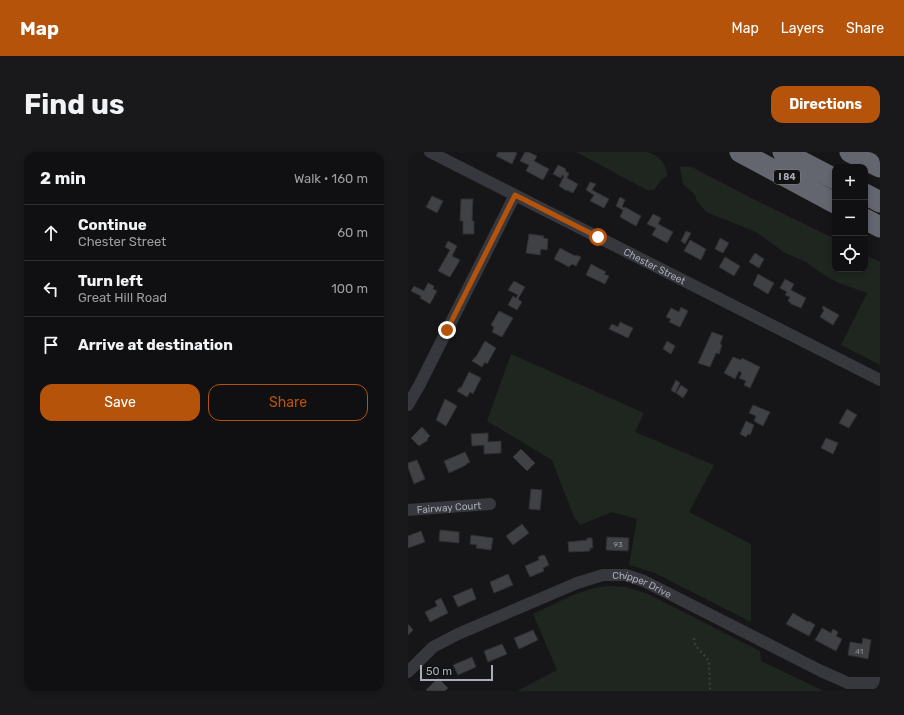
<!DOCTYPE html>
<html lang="en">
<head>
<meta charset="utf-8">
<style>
  :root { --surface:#101012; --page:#19191b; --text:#f1f3f6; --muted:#9c9d9f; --line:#303032; --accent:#b45309 }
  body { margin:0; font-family:Rubik,sans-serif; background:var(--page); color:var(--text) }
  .controls { position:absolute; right:12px; top:12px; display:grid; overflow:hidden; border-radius:8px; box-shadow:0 2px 6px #0003 }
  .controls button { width:36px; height:36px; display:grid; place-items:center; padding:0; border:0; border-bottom:1px solid var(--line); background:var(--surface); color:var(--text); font:20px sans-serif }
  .scale { position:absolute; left:12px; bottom:10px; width:73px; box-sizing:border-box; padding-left:4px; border:2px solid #a8adb8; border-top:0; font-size:11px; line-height:14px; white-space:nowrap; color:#a8adb8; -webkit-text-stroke:3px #111113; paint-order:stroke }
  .stop { position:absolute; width:12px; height:12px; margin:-9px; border:3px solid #b45309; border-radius:50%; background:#fff }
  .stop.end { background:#b45309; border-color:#fff; box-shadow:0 1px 4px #0008 }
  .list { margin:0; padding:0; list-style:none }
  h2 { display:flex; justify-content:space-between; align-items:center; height:52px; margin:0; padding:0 16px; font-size:17px }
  h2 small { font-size:13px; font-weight:400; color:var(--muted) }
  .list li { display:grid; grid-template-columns:26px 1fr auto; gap:12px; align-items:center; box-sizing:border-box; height:56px; padding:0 16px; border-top:1px solid var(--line) }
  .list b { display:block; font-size:15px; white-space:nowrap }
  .list p { margin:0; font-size:13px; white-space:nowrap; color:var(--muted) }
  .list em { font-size:13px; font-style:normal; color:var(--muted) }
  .actions { display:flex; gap:8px; padding:12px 16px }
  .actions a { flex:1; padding:9px 0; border:1px solid var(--accent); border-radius:12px; text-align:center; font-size:14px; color:var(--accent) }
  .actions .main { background:var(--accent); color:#fff }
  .icon { flex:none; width:22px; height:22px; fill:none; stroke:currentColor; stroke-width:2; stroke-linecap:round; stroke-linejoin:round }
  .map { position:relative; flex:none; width:472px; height:539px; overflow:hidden; border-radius:12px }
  header { display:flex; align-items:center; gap:24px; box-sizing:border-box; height:56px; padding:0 20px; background:var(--accent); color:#fff }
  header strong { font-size:19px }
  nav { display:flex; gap:22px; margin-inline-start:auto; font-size:14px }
  .intro { display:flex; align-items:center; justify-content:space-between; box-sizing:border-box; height:96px; padding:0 24px }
  h1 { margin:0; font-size:28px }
  .button { padding:10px 18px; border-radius:12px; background:var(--accent); color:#fff; font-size:14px; font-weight:700 }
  main { display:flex; gap:24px; padding:0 24px }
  aside { flex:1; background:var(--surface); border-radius:12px; box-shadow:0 2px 6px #0003 }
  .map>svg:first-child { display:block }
  .green { fill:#1e261f }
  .building { fill:#404145; stroke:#303034 }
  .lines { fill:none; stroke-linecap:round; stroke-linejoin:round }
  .path { stroke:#3d3f44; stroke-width:2; stroke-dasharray:2 3; stroke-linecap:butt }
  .street { stroke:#37383d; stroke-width:12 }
  .highway { stroke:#63666e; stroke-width:21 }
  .route { stroke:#b45309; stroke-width:5 }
  .labels { text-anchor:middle; stroke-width:3.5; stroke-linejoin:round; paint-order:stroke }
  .number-label { font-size:8px; fill:#8e929b }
  .shield { fill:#111113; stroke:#7b7e86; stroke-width:1 }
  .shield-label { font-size:9px; font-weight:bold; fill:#a8adb8 }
  .street-label { font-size:10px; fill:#a8adb8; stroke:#111113 }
</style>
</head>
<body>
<header>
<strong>Map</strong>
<nav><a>Map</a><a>Layers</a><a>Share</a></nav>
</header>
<div class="intro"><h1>Find us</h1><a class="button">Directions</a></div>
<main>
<aside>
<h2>2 min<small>Walk · 160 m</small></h2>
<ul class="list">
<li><svg class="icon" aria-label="ahead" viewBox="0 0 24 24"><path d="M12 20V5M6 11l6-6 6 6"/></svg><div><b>Continue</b><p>Chester Street</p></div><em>60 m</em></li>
<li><svg class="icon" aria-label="left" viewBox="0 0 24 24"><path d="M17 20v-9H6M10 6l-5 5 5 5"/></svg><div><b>Turn left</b><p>Great Hill Road</p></div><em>100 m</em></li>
<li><svg class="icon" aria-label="arrive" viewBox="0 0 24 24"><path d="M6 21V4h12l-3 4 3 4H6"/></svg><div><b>Arrive at destination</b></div></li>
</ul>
<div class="actions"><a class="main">Save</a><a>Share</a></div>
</aside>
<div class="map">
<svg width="472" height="539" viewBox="0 0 472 539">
  <rect width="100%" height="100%" fill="#161618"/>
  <path class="green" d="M168,0H239C251,4 259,11 259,24L253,28L246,38H239Z
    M273,14L284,15L341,45L427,87V117H457V103L472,110V213L433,193L459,141L431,131L416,123L398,110L377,101L348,80L298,60L289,49L287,43L275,32L272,16Z
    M103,202L236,261L227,280L306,313L281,360L343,392V470L247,421L221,413L229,367L204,360L172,373L166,365L144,308L79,269Z
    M199,434L218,435L240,442L352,499L353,509L416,539H109L149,518L125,462C149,451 173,437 199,434Z"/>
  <path class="building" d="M90,0H107L109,1L104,12L88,4Z
    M117,0H120L129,4L126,9L141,17L135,28L118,19L121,13L112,9Z
    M150,13L158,17L157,19L161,21L159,26L170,32L165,41L159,38V39L151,34L156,24L154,23L153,26L145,22Z
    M182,30L188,32L184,38L201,47L196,56L182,49L186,43L178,38Z
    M24,44L35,49L29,61L18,55Z
    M212,45L217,48L214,55L217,56V55L233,64L228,74L212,65L215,58L208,54Z
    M53,47H65L64,69H66V82H55V69H52Z
    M245,62L253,66L250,72L265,80L259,91L244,83L248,76L239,72Z
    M278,79L283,81L277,92L273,89Z
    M121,82L136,84L135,86L140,87L139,98L133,97L132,103L118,101Z
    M312,86L321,91L315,101L307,97Z
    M282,88L298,97L293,108L276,99Z
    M40,89L49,94L44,104L52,108L42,125L30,119L42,98L37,95Z
    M152,96L167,104L168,103L173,105L168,114L164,112L161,115L146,107Z
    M347,101L356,107L351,116L341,110Z
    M317,105L332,114L326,124L311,115Z
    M183,112L198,120L196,122L201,124L197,132L178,123Z
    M350,122L366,131L360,142L345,133Z
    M377,127L386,132L383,138L398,146L393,156L383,152V151L380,149L382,145L377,143L379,140L372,136Z
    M106,129L117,135L110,147L114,150L109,158L100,153L105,144L108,146L110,143L100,138Z
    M20,131L26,134L25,137L29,139L22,152L12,146L13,144L3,139L6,134L16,139Z
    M415,154L431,163L425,173L412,165L416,158L414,156Z
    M273,155L280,159L272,175L261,170L263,167L258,165L263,156L271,160Z
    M91,159L105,166L94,185L84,180L86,175L83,173Z
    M212,170L225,176L220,186L201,177L204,172L210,175Z
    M304,180L315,184L312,192L314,193L311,202L308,201L302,215L290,211Z
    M77,189L88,196L79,212L77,210L74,215L64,209L67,205H68Z
    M259,189L267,194L263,202L255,197Z
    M325,205L333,208L334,206L352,215L342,236L336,233L338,229L331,226L334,221L331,219L327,227L316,221Z
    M61,220L73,226L65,242L62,240L59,245L49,239L52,235L53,236Z
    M268,228L272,231L267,241L263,238Z
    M273,233L280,238L275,246L268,241Z
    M37,247L49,254L38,274L28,268Z
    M345,253L362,260L355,274L346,269L348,264L341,261Z
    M439,257L449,263L441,276L431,271Z
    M338,269L346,273L342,283L340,282L338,285L332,282Z
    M14,275L22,284L19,287L20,288L11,294L3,286Z
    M80,281V290L93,289V301L76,302V293L64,294L63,282Z
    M418,286L430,291L425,302L413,296Z
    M113,297L127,311L119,319L105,305Z
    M57,300L62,310L58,312V313L41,321L36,309Z
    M9,308L17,327L6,332L0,315V311Z
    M123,337L134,338L132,358L121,357Z
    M114,372L121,381L105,393L98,384Z
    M32,378L51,380V391L31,389Z
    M13,379L17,390L0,396V384Z
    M63,383L85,386L83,398L68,396L69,393L62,392Z
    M199,385L221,386L220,399L198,398Z
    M179,386H184L185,396H182V399L161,400L160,390L179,388Z
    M135,403L137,404L141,413L135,416L136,419L122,425L117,414L131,408L130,405Z
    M100,422L105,433L86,441L82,430Z
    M64,436L68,447L50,455L45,444Z
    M33,446L40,461L22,470L17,460L29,454L27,449Z
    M385,461L400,470L401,469L407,473L401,484L378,472Z
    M0,472L5,478L0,483Z
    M414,476L423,481L425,477L430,480L428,484L434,487L428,499L407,488Z
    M125,478L130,488L111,497L106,486Z
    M455,486L463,488L460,507L440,503L442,490L454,492Z
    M94,492L99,502L80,510L76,499Z
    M64,505L68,515L50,523L45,513Z
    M30,526L40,536L37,539H20L18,538Z"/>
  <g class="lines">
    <path class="path" d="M286,486L287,493L301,509L302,539"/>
    <g class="street">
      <path id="s1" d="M22,0L472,228"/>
      <path d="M0,253L12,232L107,43"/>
      <path id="s2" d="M0,358L82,352"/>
      <path id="s3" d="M0,520L25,495L50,482L169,431L195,423H218L236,429L413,519L440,531H472"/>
    </g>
    <path class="highway" d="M332,0L427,51
      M375,0L427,27
      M442,0L472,15
      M457,42L472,50
      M457,67L472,75"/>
  </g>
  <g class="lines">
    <path class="route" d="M39,178L107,43L190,85"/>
  </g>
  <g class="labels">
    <g class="number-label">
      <text x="210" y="395">93</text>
      <text x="451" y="502">41</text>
    </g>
    <rect class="shield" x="366" y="18" width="26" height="14" rx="3"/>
    <g class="shield-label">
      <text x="379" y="28">I 84</text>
    </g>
    <g class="street-label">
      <text dy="4" stroke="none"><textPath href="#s1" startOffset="252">Chester Street</textPath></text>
      <text dy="4" stroke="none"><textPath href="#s2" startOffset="41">Fairway Court</textPath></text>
      <text dy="4" stroke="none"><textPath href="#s3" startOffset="261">Chipper Drive</textPath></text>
    </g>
  </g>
</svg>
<div class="controls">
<button>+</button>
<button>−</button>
<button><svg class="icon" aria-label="locate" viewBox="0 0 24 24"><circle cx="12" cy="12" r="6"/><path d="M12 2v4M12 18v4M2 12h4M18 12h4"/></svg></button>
</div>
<div class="scale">50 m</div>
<div class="stop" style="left:190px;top:85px"></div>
<div class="stop end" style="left:39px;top:178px"></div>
</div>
</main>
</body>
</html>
